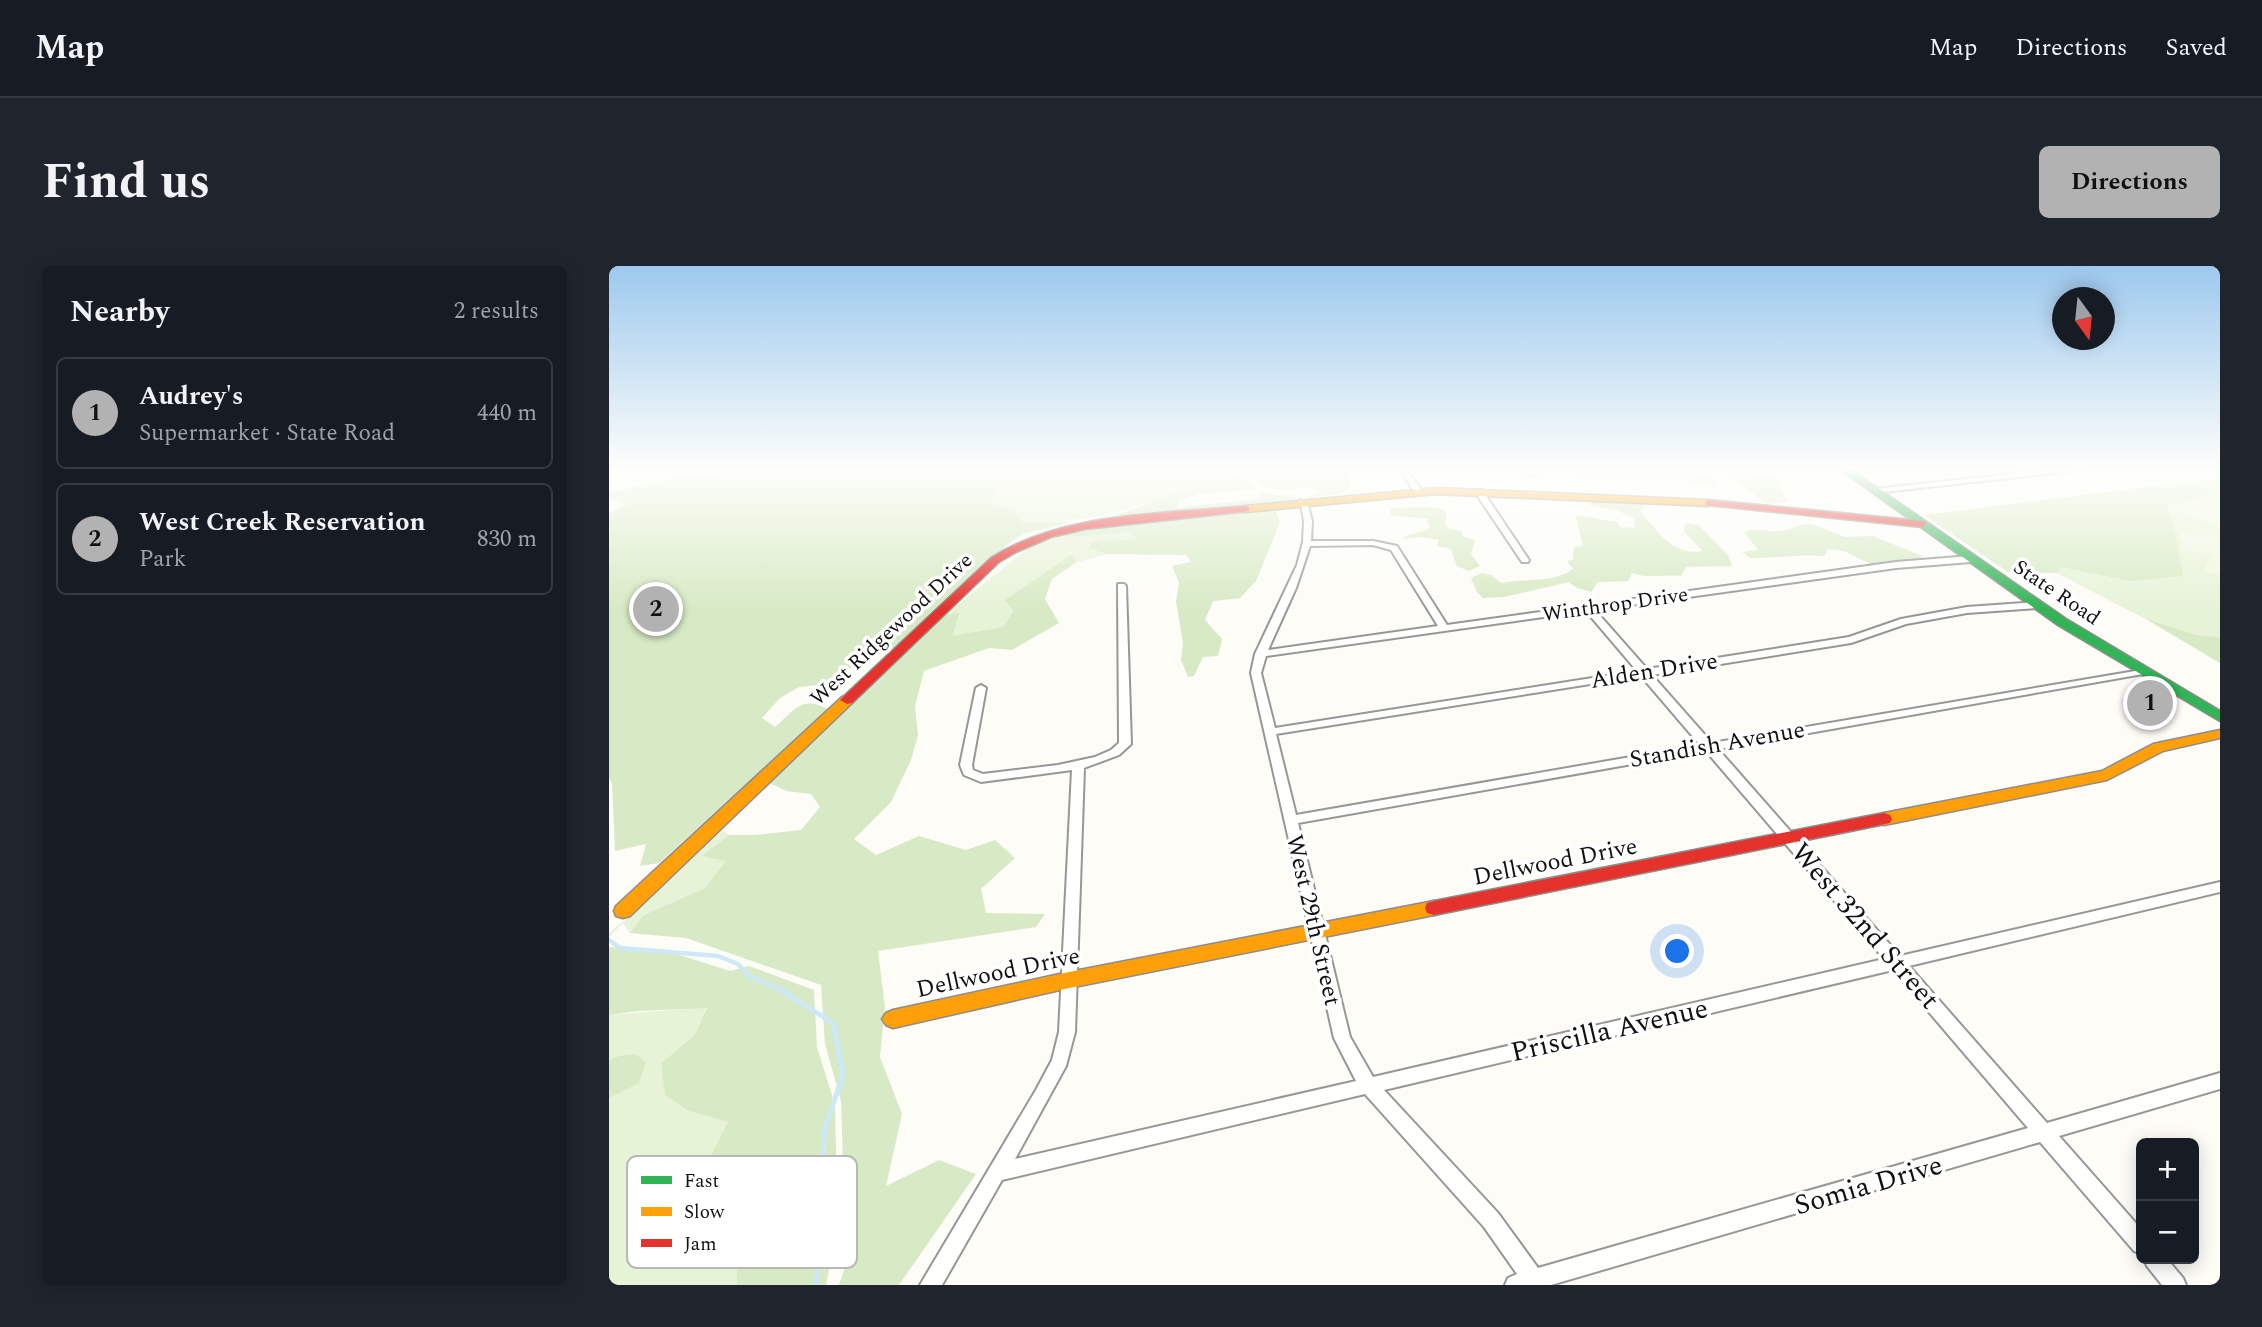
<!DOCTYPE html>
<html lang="en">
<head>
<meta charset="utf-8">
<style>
  :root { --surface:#171b24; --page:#20242c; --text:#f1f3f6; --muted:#9ea1a6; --line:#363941; --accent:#b2b2b3 }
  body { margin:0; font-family:Spectral,serif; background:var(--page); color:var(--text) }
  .controls { position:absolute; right:21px; bottom:21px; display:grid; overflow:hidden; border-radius:10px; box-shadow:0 4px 18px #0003 }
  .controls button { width:63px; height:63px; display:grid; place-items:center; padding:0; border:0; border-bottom:2px solid var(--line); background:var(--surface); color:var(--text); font:35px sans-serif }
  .compass { position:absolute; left:1443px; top:21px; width:63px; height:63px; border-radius:50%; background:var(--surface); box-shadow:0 4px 18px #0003; rotate:165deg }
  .you { position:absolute; left:1069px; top:686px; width:24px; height:24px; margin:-18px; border:5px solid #fff; border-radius:50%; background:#1a73e8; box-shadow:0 0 0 10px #1a73e833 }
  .badge { display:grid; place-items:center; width:46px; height:46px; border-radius:50%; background:var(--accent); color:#111; font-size:23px; font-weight:700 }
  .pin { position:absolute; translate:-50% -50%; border:4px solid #fff; box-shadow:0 2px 7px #0006 }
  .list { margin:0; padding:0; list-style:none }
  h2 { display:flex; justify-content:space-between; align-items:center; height:91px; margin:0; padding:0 28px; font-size:30px }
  h2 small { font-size:23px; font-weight:400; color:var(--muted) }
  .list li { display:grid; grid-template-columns:46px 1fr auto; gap:21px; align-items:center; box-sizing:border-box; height:112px; margin:0 14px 14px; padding:0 14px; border:2px solid var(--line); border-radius:10px }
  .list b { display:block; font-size:26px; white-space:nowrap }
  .list p { margin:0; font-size:23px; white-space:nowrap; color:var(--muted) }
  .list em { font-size:23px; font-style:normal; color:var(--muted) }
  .map { position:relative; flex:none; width:1611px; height:1019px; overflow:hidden; border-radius:10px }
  header { display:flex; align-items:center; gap:42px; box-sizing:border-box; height:98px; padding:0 35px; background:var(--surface); border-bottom:2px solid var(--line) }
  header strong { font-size:33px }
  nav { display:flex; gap:38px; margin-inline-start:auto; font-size:24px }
  .intro { display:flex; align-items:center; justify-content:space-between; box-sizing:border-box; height:168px; padding:0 42px }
  h1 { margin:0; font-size:49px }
  .button { padding:18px 32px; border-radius:10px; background:var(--accent); color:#111; font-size:24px; font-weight:700 }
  main { display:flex; gap:42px; padding:0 42px }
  aside { flex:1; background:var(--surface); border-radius:10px; box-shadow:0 4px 18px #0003 }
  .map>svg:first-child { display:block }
  .green { fill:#e7f3d7 }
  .forest { fill:#d8eac5 }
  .pitch { fill:#f0f6e1 }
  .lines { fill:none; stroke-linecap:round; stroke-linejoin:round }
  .stream-far1 { stroke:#cde8f7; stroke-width:4.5 }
  .stream { stroke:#cde8f7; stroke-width:5 }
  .building { fill:#a19f9c }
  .street-casing { stroke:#979795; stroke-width:4 }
  .fast-casing { stroke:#8e8d8b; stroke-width:3 }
  .slow-casing { stroke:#8e8d8b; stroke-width:3 }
  .jam-casing { stroke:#8e8d8b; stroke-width:3 }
  .street { fill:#fffffe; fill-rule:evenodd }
  .fast { fill:#30b455; fill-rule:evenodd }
  .slow { fill:#ff9f0a; fill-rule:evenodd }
  .jam { fill:#e5322d; fill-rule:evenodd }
  .labels { text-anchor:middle; stroke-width:7; stroke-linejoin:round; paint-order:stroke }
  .far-street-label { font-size:21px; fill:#111; stroke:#fff }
  .street-label { font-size:24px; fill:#111; stroke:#fff }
  .near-street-label { font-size:28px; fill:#111; stroke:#fff }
  .key { fill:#fff; stroke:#b8b8b8; stroke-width:2 }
  .key-label { font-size:19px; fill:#111 }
</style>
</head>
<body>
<header>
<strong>Map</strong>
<nav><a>Map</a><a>Directions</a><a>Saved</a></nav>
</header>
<div class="intro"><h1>Find us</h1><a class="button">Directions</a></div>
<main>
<aside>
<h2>Nearby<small>2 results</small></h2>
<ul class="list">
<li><span class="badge">1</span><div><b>Audrey's</b><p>Supermarket · State Road</p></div><em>440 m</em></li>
<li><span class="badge">2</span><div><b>West Creek Reservation</b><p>Park</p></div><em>830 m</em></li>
</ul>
</aside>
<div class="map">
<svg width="1611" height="1019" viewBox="0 0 1611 1019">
  <rect width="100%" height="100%" fill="#fdfcf7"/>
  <path class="green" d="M427,202H548L583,213V221C522,244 481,256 415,257L403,245L379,235L395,211Z
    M1611,212V397L1537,353L1447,307L1399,306L1315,249Z
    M502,265L522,267L529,273L481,282L497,288L466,297L463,288L396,334L404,345L394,361L343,371L349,347L337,348L420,281L451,270L464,271Z
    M111,563L120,569L93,589L118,595L96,622L33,650L21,667L14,657L0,671V667L33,640Z
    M98,741L85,770L52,797L57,829L80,845L120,856L94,952L127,969L128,1019H0V749Z"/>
  <path class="forest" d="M119,202H427L395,211L380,235L403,245L415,257L462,256L413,268L375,296L284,382L242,402L219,418L190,421L171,432L153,452L166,461C186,444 192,429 219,443L50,597L31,600L37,578L6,585L3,517L0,512V247L17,238L0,232V227L75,209L111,206Z
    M548,202H620C632,206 638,217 650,223L589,228L569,235V241L652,233L651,226L687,232L688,234L498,253L583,221V213Z
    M632,202H741L737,205L741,220L732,228L701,231L713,224L695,220L677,225L652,220Z
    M797,202H1085L1109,217C1090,221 1071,212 1050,211C1032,210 1014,214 996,213C983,213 970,209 957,208C932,206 926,219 900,206Z
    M1107,202H1139L1149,211L1159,209L1175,214L1169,219L1178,235L1159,238Z
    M1611,212V226L1558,240L1566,265L1574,310L1522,315L1452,301L1447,307L1399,306L1315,249Z
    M982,233L1007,237L1027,236L1035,238L1032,246C1050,266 1063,290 1094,285L1075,266L1076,257L1090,259L1119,289L1123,300L1077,301L1072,310C1054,308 1039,313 1023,307L1019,315L989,316L982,326L968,322L960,316L895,331L874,332L868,326L862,312L873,307L882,309L892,317C915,312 943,318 964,303L958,295L964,294L965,281L974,280C973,275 967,253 967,250C982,249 991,255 1007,255L1012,261L1026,262L1025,253L1010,245L980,239Z
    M665,241L671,256L647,315L631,332L604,335L596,354L613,373L609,390L594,391L585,410L579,411L572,394L574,377L567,336L570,317L563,300L582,296L577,289L497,288L480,282L483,276L528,273L522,267C498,265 475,273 451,270L492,260Z
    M817,241L830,242L836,245L838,253L835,258L843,264L853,265V270L866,274L862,288L871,300L860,305L848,300L842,283L828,280L830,274L810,271L793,273C802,266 811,268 821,262L818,253L781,249V242Z
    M1203,258L1236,271L1264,270L1313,290L1310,301L1273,304L1235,285L1219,283L1215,290C1190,288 1166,292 1141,292L1133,286L1149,284L1135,266C1147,261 1157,266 1170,265C1181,264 1191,258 1203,258Z
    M463,288L466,297L443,313L436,333L450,357L403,384L380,382L315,405L306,440L309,469L302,494L282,536L245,573L267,589L310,570L357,584L386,574L406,592L372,623L377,647L436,648L427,661L269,685L276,741L271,791L293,848L277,920L330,894L367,908L290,1019H230L237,998L232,835L216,778L212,719L77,672L21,667L33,650L96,622L117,595L92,590L120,569H147L192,564L211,541L202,528L178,525L160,517L337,348L350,347L344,370L394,361L404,345L396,334Z
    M1537,353L1587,369L1611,371V397Z
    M0,681L58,685L121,705L140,700L205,724L208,781L226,839L229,957L217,1019H128L127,970L94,952L88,916L119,856L80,845L56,829L52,797L85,770L98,742L30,745L0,749Z
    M26,788L37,796L30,817L0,832V794L10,790Z"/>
  <path class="pitch" d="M1611,234V262L1558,240Z
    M1571,265L1611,272V309L1596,306L1595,302L1600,293L1609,289L1573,284Z"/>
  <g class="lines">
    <path class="stream-far1" d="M0,674L11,682L109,690L129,698L140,710L177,726"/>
    <path class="stream" d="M173,725L224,757L234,809L215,865L214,947L207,1019"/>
  </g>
  <path class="building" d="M1546,427L1568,440L1534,447L1513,434Z"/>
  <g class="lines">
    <g class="street-casing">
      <path id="street" d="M790,202H796L813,225L812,227H806Z
        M1456,202H1477L1473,204L1266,227L1262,225L1266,223Z
        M867,224H873L920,294L919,296H913L866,226Z
        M691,234L698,236L703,255L702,275H764L788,280L838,359L1287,296L1362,290L1366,293L1362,296L1287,302L986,344L1038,403L1240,371L1292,353L1358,341L1427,336L1432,339L1427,342L1358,347L1297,358L1242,377L1043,409L1103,477L1538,403L1539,405L1538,407L1534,408L1109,483L1291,690L1611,616V626L1300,700L1438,857L1611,807V823L1450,870L1532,963V988L1525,985L1431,876L942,1019H896L899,1012L908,1008L875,961L756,828L393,914L333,1019H311L427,824L443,794L450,766L463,504L372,516L355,509L351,499L367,422L372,419L377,422L363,499L364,504L374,508L449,499L486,491L502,484L510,477L509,318H515L517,320L522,478L510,489L475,502L466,766L457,800L406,893L747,815L725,772L642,407L646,388L688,299L694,276L695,255ZM764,279L782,284L829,360L659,384L687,322L701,280ZM977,345L1028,405L666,462L652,407L657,390ZM1032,410L1091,479L687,549L667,468ZM1097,485L1275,693L764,811L741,771L689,557ZM1284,704L1419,862L929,1002L889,947L775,824Z
        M1535,993H1558L1574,1012L1577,1019H1553L1538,1000Z"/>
    </g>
    <g class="fast-casing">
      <path id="fast" d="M1229,202H1240L1457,353L1611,445V455L1449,359Z"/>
    </g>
    <g class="slow-casing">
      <path id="slow" d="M827,222L1100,234L1105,237L1100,240L827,228L636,246L631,243L636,240Z
        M238,430L245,434L243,437L21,650L14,652L7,650L5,645L7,640L233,431Z
        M1611,464V472L1554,485L1498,514L1275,559L1267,553L1275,547L1493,505L1544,478Z
        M825,635L832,637L834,642L832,647L825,649L460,722L284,762L277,759L273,753L277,747L284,744L460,706Z"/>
    </g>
    <g class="jam-casing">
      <path id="jam" d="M1100,234L1313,255L1318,258L1313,261L1097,239V235Z
        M636,240L640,241V245L476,263L442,271L407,286L390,296L243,437L238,438L231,434L382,292C454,246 553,248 636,240Z
        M1275,547L1281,549L1283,553L1281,557L825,649L818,647L816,642L818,637L825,635Z"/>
    </g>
    <use href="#street" class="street"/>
    <use href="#fast" class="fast"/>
    <use href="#slow" class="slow"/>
    <use href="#jam" class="jam"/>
  </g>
  <linearGradient id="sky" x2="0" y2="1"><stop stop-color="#9dc9ee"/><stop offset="0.59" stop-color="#fefefb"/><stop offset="1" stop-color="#fefefb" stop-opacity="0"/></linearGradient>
  <rect width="1611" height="344" fill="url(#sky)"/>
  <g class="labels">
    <g class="far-street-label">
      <text transform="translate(1448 326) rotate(34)" y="7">State Road</text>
      <text transform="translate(1006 338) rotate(-8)" y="7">Winthrop Drive</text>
      <text transform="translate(282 363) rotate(-43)" y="7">West Ridgewood Drive</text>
    </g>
    <g class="street-label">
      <text transform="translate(1045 404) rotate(-9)" y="8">Alden Drive</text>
      <text transform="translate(1108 478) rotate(-10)" y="8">Standish Avenue</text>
      <text transform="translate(946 595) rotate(-11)" y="8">Dellwood Drive</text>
      <text transform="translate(705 654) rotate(77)" y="8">West 29th Street</text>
      <text transform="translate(389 706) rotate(-12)" y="8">Dellwood Drive</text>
    </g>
    <g class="near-street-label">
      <text transform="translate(1257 659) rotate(49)" y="10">West 32nd Street</text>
      <text transform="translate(1000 763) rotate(-13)" y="10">Priscilla Avenue</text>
      <text transform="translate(1259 918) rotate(-16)" y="10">Somia Drive</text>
    </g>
  </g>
  <rect x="18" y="890" width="230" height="112" rx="10" class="key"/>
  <rect x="32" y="910" width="31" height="8" fill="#30b455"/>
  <rect x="32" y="941" width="31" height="9" fill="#ff9f0a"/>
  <rect x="32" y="973" width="31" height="8" fill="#e5322d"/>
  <g class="key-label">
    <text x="75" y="921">Fast</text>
    <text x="75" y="952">Slow</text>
    <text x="75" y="984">Jam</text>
  </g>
</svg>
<div class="controls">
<button>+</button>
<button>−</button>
</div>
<svg class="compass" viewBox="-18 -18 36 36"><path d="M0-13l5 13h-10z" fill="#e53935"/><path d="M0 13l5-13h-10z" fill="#9ea1a6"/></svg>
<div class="you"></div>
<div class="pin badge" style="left:1541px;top:437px">1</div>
<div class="pin badge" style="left:47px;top:343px">2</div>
</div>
</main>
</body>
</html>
